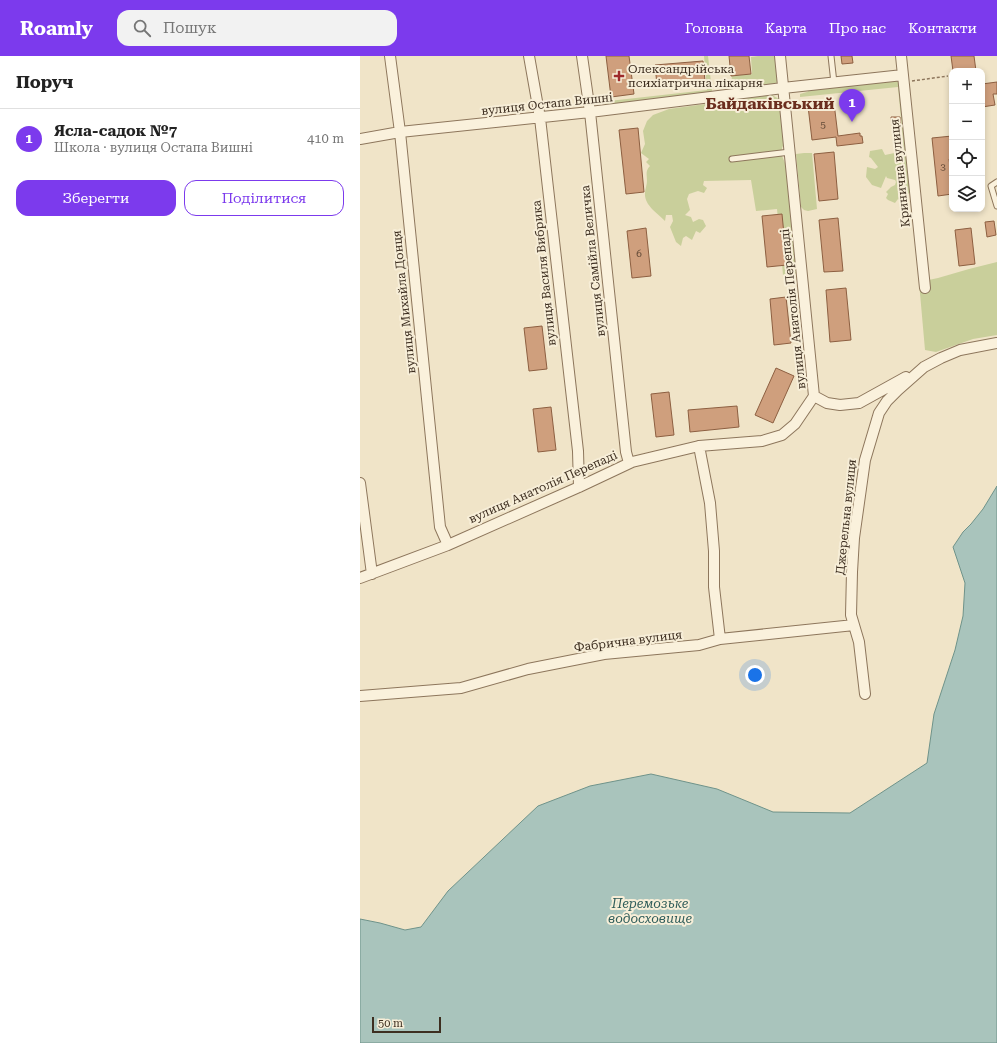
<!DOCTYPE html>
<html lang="uk">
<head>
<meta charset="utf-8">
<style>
  :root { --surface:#fff; --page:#f2f2f2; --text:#222; --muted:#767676; --line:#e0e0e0; --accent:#7c3aed }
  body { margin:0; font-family:"Roboto Serif",serif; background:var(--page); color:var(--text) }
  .controls { position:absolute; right:12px; top:12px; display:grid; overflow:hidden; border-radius:8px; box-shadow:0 2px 6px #0003 }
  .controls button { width:36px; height:36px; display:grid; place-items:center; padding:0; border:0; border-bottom:1px solid var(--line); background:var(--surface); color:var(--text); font:20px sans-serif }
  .scale { position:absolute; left:12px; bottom:10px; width:69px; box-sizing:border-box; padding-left:4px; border:2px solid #3d2e20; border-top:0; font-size:11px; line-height:14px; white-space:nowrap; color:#3d2e20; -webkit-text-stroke:3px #f7eed8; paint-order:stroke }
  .you { position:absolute; left:395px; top:619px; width:14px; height:14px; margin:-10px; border:3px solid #fff; border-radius:50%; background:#1a73e8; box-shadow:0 0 0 6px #1a73e833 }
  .badge { display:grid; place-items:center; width:26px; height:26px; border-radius:50%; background:var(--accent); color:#fff; font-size:13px; font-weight:700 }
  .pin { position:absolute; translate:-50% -33px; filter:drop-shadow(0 1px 2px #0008) }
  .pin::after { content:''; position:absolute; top:21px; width:14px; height:12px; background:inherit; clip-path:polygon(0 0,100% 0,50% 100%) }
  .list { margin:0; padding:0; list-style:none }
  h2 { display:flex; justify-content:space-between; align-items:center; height:52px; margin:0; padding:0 16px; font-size:17px }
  h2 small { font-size:13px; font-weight:400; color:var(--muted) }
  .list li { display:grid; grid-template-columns:26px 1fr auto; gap:12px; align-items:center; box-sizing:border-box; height:60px; padding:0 16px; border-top:1px solid var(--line) }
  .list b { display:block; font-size:15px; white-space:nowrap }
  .list p { margin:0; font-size:13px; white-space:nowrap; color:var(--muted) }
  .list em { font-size:13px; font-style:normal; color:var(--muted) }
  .actions { display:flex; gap:8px; padding:12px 16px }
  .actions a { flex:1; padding:9px 0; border:1px solid var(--accent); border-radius:12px; text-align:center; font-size:14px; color:var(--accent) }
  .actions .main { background:var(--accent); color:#fff }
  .icon { flex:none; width:22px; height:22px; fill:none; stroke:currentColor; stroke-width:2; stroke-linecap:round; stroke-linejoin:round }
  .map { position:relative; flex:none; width:637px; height:987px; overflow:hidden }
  header { display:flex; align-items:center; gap:24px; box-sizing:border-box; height:56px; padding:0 20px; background:var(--accent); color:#fff }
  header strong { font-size:19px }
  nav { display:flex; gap:22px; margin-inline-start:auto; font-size:14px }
  .search { width:280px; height:36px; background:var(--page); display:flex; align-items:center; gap:10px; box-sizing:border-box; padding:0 14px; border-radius:12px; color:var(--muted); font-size:15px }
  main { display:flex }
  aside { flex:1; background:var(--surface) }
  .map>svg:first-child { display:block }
  .green { fill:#c9cf9b }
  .water { fill:#a9c4bc; stroke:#6f938a }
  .building { fill:#cf9f7d; stroke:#8d5f41 }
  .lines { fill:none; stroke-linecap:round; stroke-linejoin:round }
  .lane-casing { stroke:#8d765c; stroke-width:7 }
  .street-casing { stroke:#8d765c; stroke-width:12 }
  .path { stroke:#8d765c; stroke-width:1.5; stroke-dasharray:3 2; stroke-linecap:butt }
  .lane { stroke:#faf1dc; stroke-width:5 }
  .street { stroke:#faf1dc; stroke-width:10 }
  .poi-dot { fill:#9e2a2b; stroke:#f7eed8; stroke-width:1.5 }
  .labels { text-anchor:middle; stroke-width:4; stroke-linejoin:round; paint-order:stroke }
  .number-label { font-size:10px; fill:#624a37 }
  .poi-label { font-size:12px; fill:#3d2e20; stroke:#f7eed8; text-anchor:start }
  .street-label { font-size:12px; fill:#3d2e20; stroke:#f7eed8 }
  .water-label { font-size:13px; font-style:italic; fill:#2f5d5a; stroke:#f7eed8 }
  .district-label { font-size:16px; font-weight:bold; fill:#6b2e1e; stroke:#f7eed8 }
</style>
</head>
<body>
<header>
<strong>Roamly</strong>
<div class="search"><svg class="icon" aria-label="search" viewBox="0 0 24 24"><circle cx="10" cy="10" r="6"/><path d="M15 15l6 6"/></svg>Пошук</div>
<nav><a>Головна</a><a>Карта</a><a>Про нас</a><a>Контакти</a></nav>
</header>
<main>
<aside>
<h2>Поруч<small></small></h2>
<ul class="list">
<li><span class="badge">1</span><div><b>Ясла-садок №7</b><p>Школа · вулиця Остапа Вишні</p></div><em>410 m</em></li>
</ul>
<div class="actions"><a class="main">Зберегти</a><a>Поділитися</a></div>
</aside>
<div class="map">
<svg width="637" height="987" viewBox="0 0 637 987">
  <rect width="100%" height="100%" fill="#f0e4c8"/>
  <path class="green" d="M344,0H348L352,35L347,39L247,51L240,46L347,34Z
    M398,0H417L418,23L416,28L377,31L371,28L372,20L392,18L391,1Z
    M541,23L552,137H549L542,145L538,143L535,147L528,144L526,142L528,138L526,136L531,131L535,129L536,126L535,124L527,122L526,120L521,132L512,129L506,121L507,111L515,113L518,111L511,102L509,101L510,95L522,93L525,99L544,95L538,31L440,41V38L447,36L451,33Z
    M412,39L419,43C422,56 429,81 422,92V100L428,114L437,217L423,219L417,153L396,155L391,124L344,125L343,129L347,132L344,137L338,135L329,138L327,143L330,154L325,159L331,161L333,166L339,163L343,164L346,170L340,177L336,175L332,184L326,180L323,182L321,190L316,186L310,171L313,165L312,159H306L305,165C297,157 284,149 285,137C285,133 287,129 287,125C287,119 285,115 290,110L286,106L289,103L281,97L285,88L283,75L287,65L293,59L309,53Z
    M444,97H452L457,153L448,155L444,154L441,151L436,98Z
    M637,206V279L613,283L576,296L565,294L559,226L578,222L609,213Z"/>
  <path class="water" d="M637,430V987H0V863L20,867L45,874L61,871L88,835L178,750L230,730L291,718L357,733L413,756L490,757L567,707L574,658L595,594L603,560L605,527L593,491L603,476L611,468L623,453Z"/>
  <path class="building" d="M246,0H269L274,38L251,41Z
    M369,0H389L391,18L371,20Z
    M481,0H492L493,7L482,8Z
    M591,0H614L616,15H593Z
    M343,5L345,25L297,29L295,9Z
    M637,26V38H633L635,49L622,51V28Z
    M474,47L478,80L500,77V80H502L503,87L477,90L476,81L452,84L448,50Z
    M531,61H540L541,72L532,73Z
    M278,72L284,136L266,138L259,74Z
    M592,80V103H589L591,118H592V138L578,140L572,82Z
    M474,96L478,143L459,145L454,98Z
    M422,158L427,209L407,211L402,160Z
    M478,162L483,215L464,216L459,164Z
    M634,165L636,179L627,181L625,166Z
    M286,172L291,220L272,222L267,175Z
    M611,172L615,208L599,210L595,174Z
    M486,232L491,284L470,286L466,234Z
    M426,241L431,287L414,289L410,243Z
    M182,270L187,313L169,315L164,272Z
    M416,312L434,320L413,367L395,359Z
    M309,336L314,379L296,381L291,338Z
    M377,350L379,371L330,376L328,354Z
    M191,351L196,394L178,396L173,353Z"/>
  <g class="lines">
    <g class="lane-casing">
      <path id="lane" d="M471,0L474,27
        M372,103L430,96
        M637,126L631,130L637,150"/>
    </g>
    <g class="street-casing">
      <path id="street" d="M30,0L40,76L80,471L88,489
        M169,0L180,62L218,395L219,431
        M222,0L230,56L266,396L269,407
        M541,0L565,232
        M0,83L40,76L230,56L423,32L543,19
        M454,340L467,347L480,349L499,347L546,321
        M339,390L350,447L354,495V531L360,583
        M0,427L12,518
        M0,522L88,489L219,431L272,406L339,390L402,385L422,379L435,368L454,340L420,0
        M505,638L499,586L491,559L492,516L494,482L505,404L519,357L527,345L538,334L564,311L581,302L600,294L637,287
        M0,640L101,632L168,613L244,598L339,589L360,583L494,569"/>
    </g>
    <path class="path" d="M552,25L588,20"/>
    <use href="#lane" class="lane"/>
    <use href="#street" class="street"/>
  </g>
  <path class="poi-dot" d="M257 14h4v4h4v4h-4v4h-4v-4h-4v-4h4z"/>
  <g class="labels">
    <g class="number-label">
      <text x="463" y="72">5</text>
      <text x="583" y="114">3</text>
      <text x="279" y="201">6</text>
    </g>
    <g class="poi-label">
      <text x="268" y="17">Олександрійська<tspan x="268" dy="14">психіатрична лікарня</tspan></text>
    </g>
    <g class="street-label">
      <text transform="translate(187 48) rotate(-6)" y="4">вулиця Остапа Вишні</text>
      <text transform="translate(540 117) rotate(-96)" y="4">Кринична вулиця</text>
      <text transform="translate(233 205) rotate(-96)" y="4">вулиця Самійла Величка</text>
      <text transform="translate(184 217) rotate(-96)" y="4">вулиця Василя Вибрика</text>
      <text transform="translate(44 246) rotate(-96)" y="4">вулиця Михайла Донця</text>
      <text transform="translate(433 253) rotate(-96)" y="4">вулиця Анатолія Перепаді</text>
      <text transform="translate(183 431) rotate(-24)" y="4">вулиця Анатолія Перепаді</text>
      <text transform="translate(486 461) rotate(-84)" y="4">Джерельна вулиця</text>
      <text transform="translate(268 585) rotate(-7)" y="4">Фабрична вулиця</text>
    </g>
    <g class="water-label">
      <text x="290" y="852">Перемозьке<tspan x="290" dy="15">водосховище</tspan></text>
    </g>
    <g class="district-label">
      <text x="410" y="53">Байдаківський</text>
    </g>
  </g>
</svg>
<div class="controls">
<button>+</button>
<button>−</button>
<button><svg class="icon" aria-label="locate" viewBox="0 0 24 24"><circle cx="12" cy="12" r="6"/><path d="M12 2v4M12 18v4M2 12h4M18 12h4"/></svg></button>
<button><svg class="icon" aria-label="layers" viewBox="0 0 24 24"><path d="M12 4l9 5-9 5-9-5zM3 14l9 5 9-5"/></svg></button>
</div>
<div class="scale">50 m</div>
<div class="you"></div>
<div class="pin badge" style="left:492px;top:66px">1</div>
</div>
</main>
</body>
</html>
